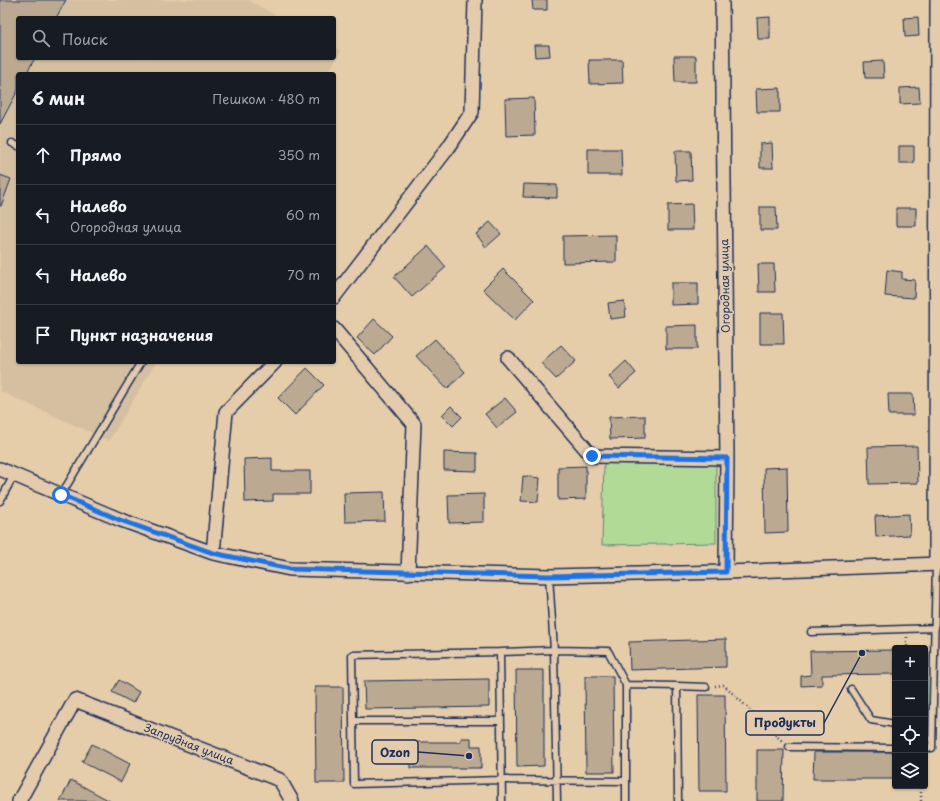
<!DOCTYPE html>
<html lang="ru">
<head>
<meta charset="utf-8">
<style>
  :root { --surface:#171b24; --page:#242831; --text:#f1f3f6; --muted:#9ea1a6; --line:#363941 }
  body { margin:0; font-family:"Playpen Sans",sans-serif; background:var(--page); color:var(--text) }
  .controls { position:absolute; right:12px; bottom:12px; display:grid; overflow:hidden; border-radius:4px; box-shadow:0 1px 3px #0004 }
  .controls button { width:36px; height:36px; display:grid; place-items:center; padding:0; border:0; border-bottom:1px solid var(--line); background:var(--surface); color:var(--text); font:20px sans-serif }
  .stop { position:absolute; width:12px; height:12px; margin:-9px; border:3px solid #1a73e8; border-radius:50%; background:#fff }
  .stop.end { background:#1a73e8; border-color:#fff; box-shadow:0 1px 4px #0008 }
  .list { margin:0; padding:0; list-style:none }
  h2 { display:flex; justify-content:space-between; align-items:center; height:52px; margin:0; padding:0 16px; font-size:17px }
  h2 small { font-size:13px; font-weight:400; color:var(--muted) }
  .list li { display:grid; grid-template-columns:26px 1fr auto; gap:12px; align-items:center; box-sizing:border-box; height:60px; padding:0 16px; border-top:1px solid var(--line) }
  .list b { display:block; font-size:15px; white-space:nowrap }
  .list p { margin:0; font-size:13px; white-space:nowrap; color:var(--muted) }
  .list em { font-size:13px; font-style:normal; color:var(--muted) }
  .icon { flex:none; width:22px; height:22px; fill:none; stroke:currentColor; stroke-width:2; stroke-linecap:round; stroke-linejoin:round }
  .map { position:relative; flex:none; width:940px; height:801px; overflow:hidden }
  .search { position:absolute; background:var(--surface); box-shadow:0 1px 3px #0004; left:16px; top:16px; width:320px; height:44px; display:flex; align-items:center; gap:10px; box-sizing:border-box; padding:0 14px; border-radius:4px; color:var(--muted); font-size:15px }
  .panel { position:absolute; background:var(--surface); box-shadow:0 1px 3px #0004; left:16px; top:72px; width:320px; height:292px; border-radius:4px }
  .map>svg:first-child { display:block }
  .built { fill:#d5bfa1 }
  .green { fill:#b1da97; stroke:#66847a }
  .building { fill:#bbaa91; stroke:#1b2f5e }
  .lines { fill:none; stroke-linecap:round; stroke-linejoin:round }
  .lane-casing { stroke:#1b2f5e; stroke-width:9 }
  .street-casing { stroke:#1b2f5e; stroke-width:16 }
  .path { stroke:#1b2f5e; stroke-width:2.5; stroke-dasharray:1 3; stroke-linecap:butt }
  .lane { stroke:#e3cbac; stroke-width:6 }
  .street { stroke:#e3cbac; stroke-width:13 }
  .route { stroke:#1a73e8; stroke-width:5 }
  .labels { text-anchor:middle; stroke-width:3; stroke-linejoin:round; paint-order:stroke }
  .street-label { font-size:11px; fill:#1b2f5e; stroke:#e3cbac }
  .leader { fill:none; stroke:#1b2f5e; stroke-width:1.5 }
  .callout-dot { fill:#1b2f5e; stroke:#e3cbac; stroke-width:1.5 }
  .callout { fill:#e3cbac; stroke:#1b2f5e; stroke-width:1.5 }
  .callout-label { font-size:12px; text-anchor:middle; font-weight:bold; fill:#1b2f5e }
</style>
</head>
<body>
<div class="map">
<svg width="940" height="801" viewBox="0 0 940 801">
  <rect width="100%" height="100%" fill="#e6cda9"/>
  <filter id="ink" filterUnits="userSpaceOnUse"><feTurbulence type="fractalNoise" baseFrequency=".025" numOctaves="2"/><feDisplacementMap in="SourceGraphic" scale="8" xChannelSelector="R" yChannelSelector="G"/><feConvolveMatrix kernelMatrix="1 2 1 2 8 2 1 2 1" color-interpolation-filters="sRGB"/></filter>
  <g filter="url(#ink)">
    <path class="built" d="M0,0H248L281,18H18V58H334V47L341,51L327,74H18V362H156L109,441L0,391Z"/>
    <path class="green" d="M604,463H716V543L602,545Z
      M925,654H928L927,712L925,714Z"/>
    <path class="building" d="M0,0H66L56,18H18V58H35L26,74H18V90L0,124Z
      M532,0H547V10H533Z
      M770,17V39H758L757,18Z
      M918,17L919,36L905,37L904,18Z
      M534,45H549L550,56L535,57Z
      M674,56H696V82H675Z
      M589,60H622L623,83L590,84Z
      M883,61L884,78H865L864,62Z
      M919,87L920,103L900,104V88Z
      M780,88V112H757L756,89Z
      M534,98L535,135L506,136L505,99Z
      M772,143L773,168H760V144Z
      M899,146H914V163H899Z
      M588,149H621L622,175H588Z
      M675,151H691L692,180L676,181Z
      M0,175L11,179L1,206H0Z
      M524,184L557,185V198L523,197Z
      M692,204L693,230H668V205Z
      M760,207H776L777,230H760Z
      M896,208H916V226H896Z
      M490,222L501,234L486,247L476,234Z
      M616,235V262L563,263V236Z
      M428,246L446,267L412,297L394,277Z
      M758,264H774L775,292H759Z
      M503,269L534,300L515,320L483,289Z
      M887,270L902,272V279L915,280L914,298L885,296Z
      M671,283H698V304L671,305Z
      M624,301L626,317L610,319L608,303Z
      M760,313H783L784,344H760Z
      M374,319L392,336L375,355L357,338Z
      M697,325V349H666V326Z
      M435,339L465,372L447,389L416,356Z
      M561,345L576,361L556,379L541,363Z
      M626,361L636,373L619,388L609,377Z
      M307,368L324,385L295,415L278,398Z
      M888,394H913L914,415H889Z
      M505,398L517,412L497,428L485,414Z
      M451,406L462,417L453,426L442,415Z
      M645,416V438L610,439L609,417Z
      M917,446L918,483L869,484L868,447Z
      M444,452L477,453V471L444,470Z
      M272,458V471H310V494H273V501L245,502L244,459Z
      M586,466V499L558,500V467Z
      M787,467L788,532L765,533L764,468Z
      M523,476L540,478L538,502L521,501Z
      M384,492L385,521L345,522L344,493Z
      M484,494V522L449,523L448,495Z
      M909,514L910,535L876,537L875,516Z
      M726,639V667L630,670L629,642Z
      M895,650V674L822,675V685L801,686V676L811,675L810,651Z
      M516,670H544V766L517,767Z
      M585,676H613L614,772H586Z
      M489,679V707L365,709L364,681Z
      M119,680L139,692L133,703L112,692Z
      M315,687H343L344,783H316Z
      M698,695H725L726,791H699Z
      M461,738H471V746H481V768H411V742H461Z
      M92,744L130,764L121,782L82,762Z
      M757,750H784L783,801H757Z
      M814,752H895V779H813Z
      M71,780L110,801H60Z"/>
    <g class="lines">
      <g class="lane-casing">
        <path id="lane" d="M12,143L18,146
          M61,495L141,362
          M0,501L14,475
          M549,576L554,650L608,651L626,685V801
          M811,632L935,628
          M500,652L352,655L354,784L501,780L626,781
          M626,685L677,686L678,801
          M677,686L706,687
          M851,689L871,720L895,724
          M353,721H501
          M789,747L895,748
          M925,748H932L936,564
          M502,801L500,652L554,650L557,801"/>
      </g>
      <g class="street-casing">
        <path id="street" d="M722,0L727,458L726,572
          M334,297L448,148L472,112L475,0
          M334,329L414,424L408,573
          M508,358L592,456L727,458
          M0,469L121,520L213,553L290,569L549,576L726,572L940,564
          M213,553L226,412L275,362
          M936,564L937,0
          M19,801L75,700L280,780L292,801"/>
      </g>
      <path class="path" d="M907,637V648
        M715,686L724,685L783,742
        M921,801V786"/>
      <use href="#lane" class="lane"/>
      <use href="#street" class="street"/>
    </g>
  </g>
  <g class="lines" filter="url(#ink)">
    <path class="route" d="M61,495L120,520L213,553L290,569L549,576L726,572L727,458L592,456"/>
  </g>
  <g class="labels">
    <g class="street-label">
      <text transform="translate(725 286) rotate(-91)" y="4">Огородная улица</text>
      <text transform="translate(189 744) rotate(21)" y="4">Запрудная улица</text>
    </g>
  </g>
  <path class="leader" d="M862 653L824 723M469 756L418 752"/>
  <g class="callout-dot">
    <circle cx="862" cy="653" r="4"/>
    <circle cx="469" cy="756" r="4"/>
  </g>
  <g class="callout">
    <rect x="746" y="711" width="78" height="24" rx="4"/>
    <rect x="372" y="740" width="46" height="24" rx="4"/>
  </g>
  <g class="callout-label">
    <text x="785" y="727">Продукты</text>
    <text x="395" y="757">Ozon</text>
  </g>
</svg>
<div class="controls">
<button>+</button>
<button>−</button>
<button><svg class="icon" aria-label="locate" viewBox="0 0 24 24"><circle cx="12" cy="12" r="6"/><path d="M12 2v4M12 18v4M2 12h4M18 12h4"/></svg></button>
<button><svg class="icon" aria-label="layers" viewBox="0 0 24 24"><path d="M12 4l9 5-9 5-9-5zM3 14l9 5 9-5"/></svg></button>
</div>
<div class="stop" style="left:61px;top:495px"></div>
<div class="stop end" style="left:592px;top:456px"></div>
<div class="search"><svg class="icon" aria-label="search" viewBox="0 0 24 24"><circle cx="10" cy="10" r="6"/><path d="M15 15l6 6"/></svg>Поиск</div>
<section class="panel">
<h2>6 мин<small>Пешком · 480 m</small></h2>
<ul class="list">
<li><svg class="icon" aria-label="ahead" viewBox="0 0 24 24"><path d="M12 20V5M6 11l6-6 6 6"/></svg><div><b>Прямо</b></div><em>350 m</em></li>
<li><svg class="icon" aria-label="left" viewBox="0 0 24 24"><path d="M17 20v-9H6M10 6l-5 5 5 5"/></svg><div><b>Налево</b><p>Огородная улица</p></div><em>60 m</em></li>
<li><svg class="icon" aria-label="left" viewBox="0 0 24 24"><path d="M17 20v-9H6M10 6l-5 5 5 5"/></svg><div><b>Налево</b></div><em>70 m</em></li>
<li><svg class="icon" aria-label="arrive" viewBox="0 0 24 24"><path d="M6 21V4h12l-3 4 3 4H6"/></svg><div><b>Пункт назначения</b></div></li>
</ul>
</section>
</div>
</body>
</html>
